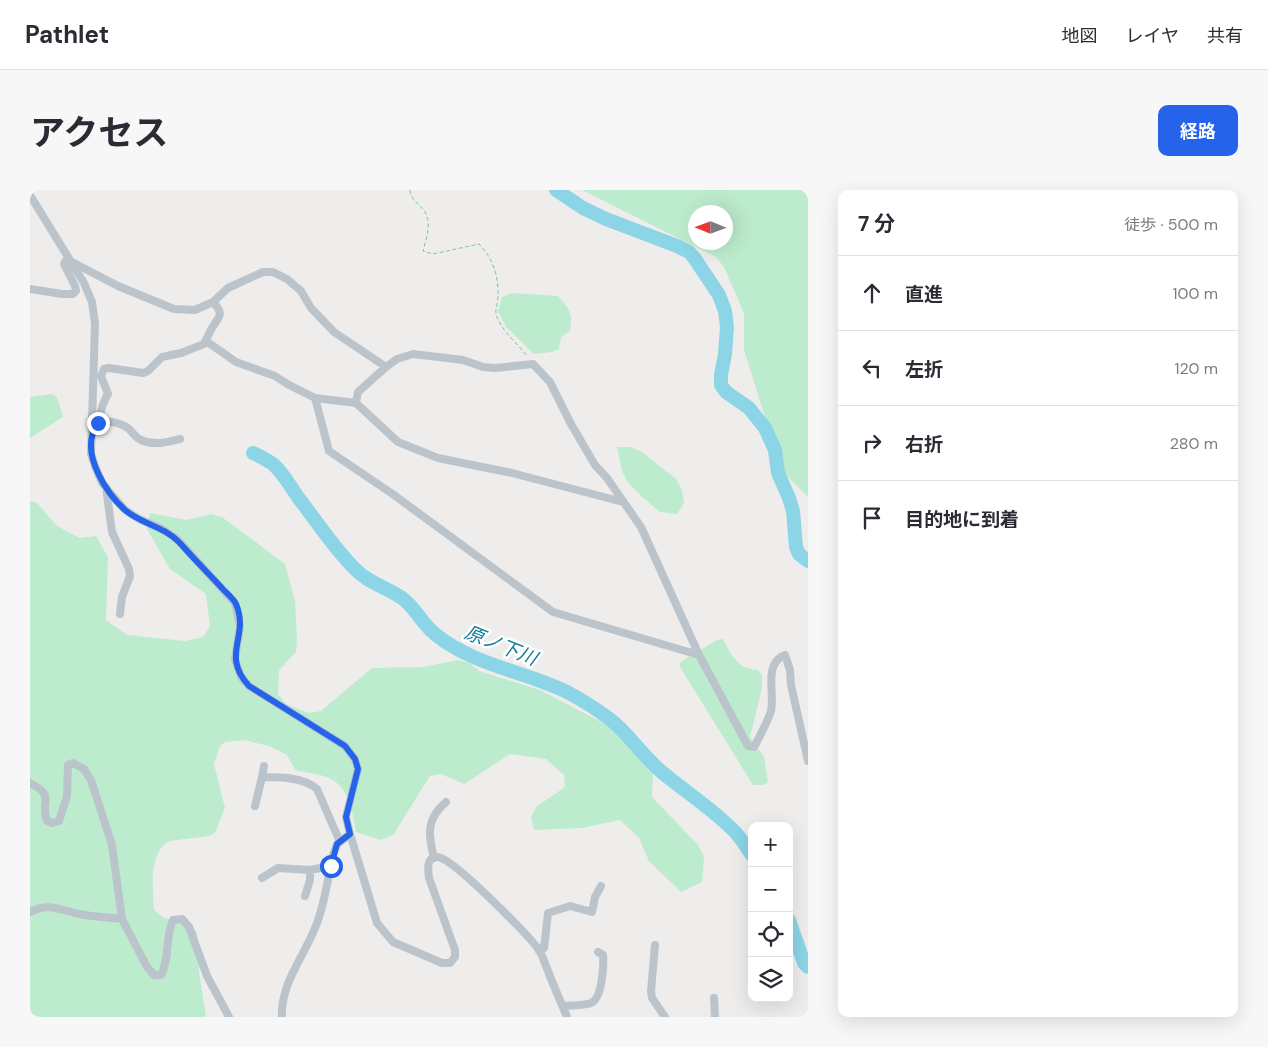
<!DOCTYPE html>
<html lang="ja">
<head>
<meta charset="utf-8">
<style>
  :root { --surface:#fff; --page:#f7f7f7; --text:#2b2b33; --muted:#7c7c81; --line:#e1e1e2; --accent:#2563eb }
  body { margin:0; font-family:"DM Sans","Noto Sans JP",sans-serif; background:var(--page); color:var(--text) }
  .controls { position:absolute; right:15px; bottom:15px; display:grid; overflow:hidden; border-radius:10px; box-shadow:0 5px 20px #0002 }
  .controls button { width:45px; height:45px; display:grid; place-items:center; padding:0; border:0; border-bottom:1px solid var(--line); background:var(--surface); color:var(--text); font:25px sans-serif }
  .compass { position:absolute; left:658px; top:15px; width:45px; height:45px; border-radius:50%; background:var(--surface); box-shadow:0 5px 20px #0002; rotate:271deg }
  .stop { position:absolute; width:15px; height:15px; margin:-11px; border:4px solid #2563eb; border-radius:50%; background:#fff }
  .stop.end { background:#2563eb; border-color:#fff; box-shadow:0 1px 5px #0008 }
  .list { margin:0; padding:0; list-style:none }
  h2 { display:flex; justify-content:space-between; align-items:center; height:65px; margin:0; padding:0 20px; font-size:21px }
  h2 small { font-size:16px; font-weight:400; color:var(--muted) }
  .list li { display:grid; grid-template-columns:32px 1fr auto; gap:15px; align-items:center; box-sizing:border-box; height:75px; padding:0 20px; border-top:1px solid var(--line) }
  .list b { display:block; font-size:19px; white-space:nowrap }
  .list em { font-size:16px; font-style:normal; color:var(--muted) }
  .icon { flex:none; width:28px; height:28px; fill:none; stroke:currentColor; stroke-width:2; stroke-linecap:round; stroke-linejoin:round }
  .map { position:relative; flex:none; width:778px; height:827px; overflow:hidden; border-radius:10px }
  header { display:flex; align-items:center; gap:30px; box-sizing:border-box; height:70px; padding:0 25px; background:var(--surface); border-bottom:1px solid var(--line) }
  header strong { font-size:24px }
  nav { display:flex; gap:28px; margin-inline-start:auto; font-size:18px }
  .intro { display:flex; align-items:center; justify-content:space-between; box-sizing:border-box; height:120px; padding:0 30px }
  h1 { margin:0; font-size:35px }
  .button { padding:12px 22px; border-radius:10px; background:var(--accent); color:#fff; font-size:18px; font-weight:700 }
  main { display:flex; gap:30px; padding:0 30px }
  aside { flex:1; background:var(--surface); border-radius:10px; box-shadow:0 5px 20px #0002 }
  .map>svg:first-child { display:block }
  .green { fill:#bceccd; fill-rule:evenodd }
  .lines { fill:none; stroke-linecap:round; stroke-linejoin:round }
  .river { stroke:#8bd5e7; stroke-width:14 }
  .path { stroke:#76c89e; stroke-width:1; stroke-dasharray:4 2.5; stroke-linecap:butt }
  .minor { stroke:#bbc4cb; stroke-width:8 }
  .route { stroke:#2563eb; stroke-width:6 }
  .labels { text-anchor:middle; stroke-width:5; stroke-linejoin:round; paint-order:stroke }
  .water-label { font-size:19px; font-style:italic; fill:#137e97; stroke:#fff }
</style>
</head>
<body>
<header>
<strong>Pathlet</strong>
<nav><a>地図</a><a>レイヤ</a><a>共有</a></nav>
</header>
<div class="intro"><h1>アクセス</h1><a class="button">経路</a></div>
<main>
<div class="map">
<svg width="778" height="827" viewBox="0 0 778 827">
  <rect width="100%" height="100%" fill="#efecec"/>
  <path class="green" d="M552,0H778V307L752,281L714,160V123L694,77L686,67ZM666,22H696V52H666Z
    M482,103L528,106C540,120 543,123 540,141L531,147L529,159L522,162L504,164L476,137L468,121L472,107Z
    M22,204L27,207L33,227L0,248V207Z
    M587,257H600L612,262L646,289L652,300L654,313L647,324L630,322L610,305L597,291L592,281Z
    M0,311L7,313L27,336L50,348L66,346L78,367L76,430L97,445L155,451L173,447L180,436L176,404L140,379L117,339L120,323L157,330L181,324L192,327L255,374L265,411L267,448L266,462L249,480L248,504L256,514L279,523L291,521L342,478L393,477L428,470L439,473L449,481L510,500L594,544L623,583L622,607L668,655L674,666L672,692L651,702L619,671L609,648L590,630L552,638L504,640L501,628L506,617L535,597L534,585L516,569L480,564L434,594L411,584L400,586L363,645L351,650L326,642C323,624 320,601 303,590C293,584 277,583 265,580L257,565L239,556L214,550L195,552L190,556L184,574L195,618L185,643L179,646L139,651C118,663 123,700 124,720L134,728L157,734L167,742L169,781L176,827H0Z
    M693,449C702,466 707,479 728,480L732,485V498L720,547L734,567L738,592L733,595H723L650,477V472L687,450Z"/>
  <g class="lines">
    <path class="river" d="M526,0L553,18L576,29L647,56L659,62L665,69L689,105L695,121L697,137L695,164L691,185V195L696,202L719,218L735,238L745,260L748,283L759,308L763,321L766,357L769,364L778,371
      M223,263C230,266 237,270 243,274C255,285 261,298 270,310C288,333 304,358 324,378C338,393 356,397 372,408C385,417 392,434 405,444C444,476 495,481 539,503C557,513 574,523 589,537C604,552 617,570 633,583C657,603 684,620 706,643C712,650 717,658 722,665
      M759,730L774,773L778,777"/>
    <path class="path" d="M380,0C381,11 390,14 395,22C402,34 396,49 393,61L403,64L449,54C463,68 469,87 468,107C468,114 464,121 467,127C472,141 488,154 497,166"/>
    <path class="minor" d="M0,5L54,93L62,112L65,134L61,264L65,276L72,293L95,320L109,329L132,339L147,349L205,413L210,436L205,469L211,487L219,496L315,556L325,569L328,579L316,627L320,644L347,733L363,752L412,773H420L425,767V760L399,688C398,680 396,666 408,667C424,669 498,745 509,760C513,766 515,775 518,781C524,797 531,812 537,827
      M42,72L88,96L144,119L165,120L183,112L198,98L233,82H243L257,89L271,101L281,118L304,142L356,177
      M0,99L32,104H43L46,101L45,96L34,74L38,67
      M176,151L206,172L245,186L259,195L285,208L326,213L368,252L408,268L482,283L593,312
      M285,208L299,261L364,305L523,422L669,465
      M326,213L328,202L356,177L367,169L383,164L433,170L453,177L465,178L503,174L520,192L541,234L565,275L577,288L611,337L669,465L718,556L724,557C730,546 737,533 741,521C745,504 733,473 755,465L760,480L761,495L778,571
      M69,231C80,232 91,232 99,239C103,243 106,248 111,250C124,256 137,252 150,249
      M63,242C71,229 70,216 78,204L71,186L74,179L79,178L113,183L118,181L132,167L151,163L174,154C177,149 179,143 182,138C189,126 195,125 183,112
      M76,297L82,342L99,379L100,386L92,407L90,424
      M232,587L234,576
      M0,593C27,607 9,611 17,631L22,633L29,631L37,606L38,575L43,573L54,579L61,590L82,655L92,729L117,777L124,785H131C140,769 135,747 143,730L152,729L159,737L177,786L199,827
      M225,616L232,587C250,587 273,587 287,599L310,652
      M404,668C398,644 396,629 416,612
      M232,688L248,678L280,680L301,676
      M275,706L280,690V680
      M0,722C19,712 30,720 49,724C63,727 78,727 92,729
      M625,755L621,801L622,808L635,827
      M509,761L514,758L518,723L540,716L562,722L565,707L571,696
      M684,808L685,827
      M533,816C541,815 552,816 561,813C572,809 574,776 573,765L568,762
      M252,827C250,793 276,764 287,733C295,712 298,687 303,665L307,654L320,644"/>
  </g>
  <g class="lines">
    <path class="route" d="M68,233C67,236 64,240 63,243C54,268 77,304 95,320C111,334 134,336 150,353C163,368 177,382 191,397C195,402 203,408 206,414C220,447 190,464 219,496L315,556L325,569L328,579L316,627L320,644L307,654L301,676"/>
  </g>
  <g class="labels">
    <g class="water-label">
      <text transform="translate(471 455) rotate(22)" y="7">原ノ下川</text>
    </g>
  </g>
</svg>
<div class="controls">
<button>+</button>
<button>−</button>
<button><svg class="icon" aria-label="locate" viewBox="0 0 24 24"><circle cx="12" cy="12" r="6"/><path d="M12 2v4M12 18v4M2 12h4M18 12h4"/></svg></button>
<button><svg class="icon" aria-label="layers" viewBox="0 0 24 24"><path d="M12 4l9 5-9 5-9-5zM3 14l9 5 9-5"/></svg></button>
</div>
<svg class="compass" viewBox="-18 -18 36 36"><path d="M0-13l5 13h-10z" fill="#e53935"/><path d="M0 13l5-13h-10z" fill="#7c7c81"/></svg>
<div class="stop" style="left:301px;top:676px"></div>
<div class="stop end" style="left:68px;top:233px"></div>
</div>
<aside>
<h2>7 分<small>徒歩 · 500 m</small></h2>
<ul class="list">
<li><svg class="icon" aria-label="ahead" viewBox="0 0 24 24"><path d="M12 20V5M6 11l6-6 6 6"/></svg><div><b>直進</b></div><em>100 m</em></li>
<li><svg class="icon" aria-label="left" viewBox="0 0 24 24"><path d="M17 20v-9H6M10 6l-5 5 5 5"/></svg><div><b>左折</b></div><em>120 m</em></li>
<li><svg class="icon" aria-label="right" viewBox="0 0 24 24"><path d="M7 20v-9h11M14 6l5 5-5 5"/></svg><div><b>右折</b></div><em>280 m</em></li>
<li><svg class="icon" aria-label="arrive" viewBox="0 0 24 24"><path d="M6 21V4h12l-3 4 3 4H6"/></svg><div><b>目的地に到着</b></div></li>
</ul>
</aside>
</main>
</body>
</html>
